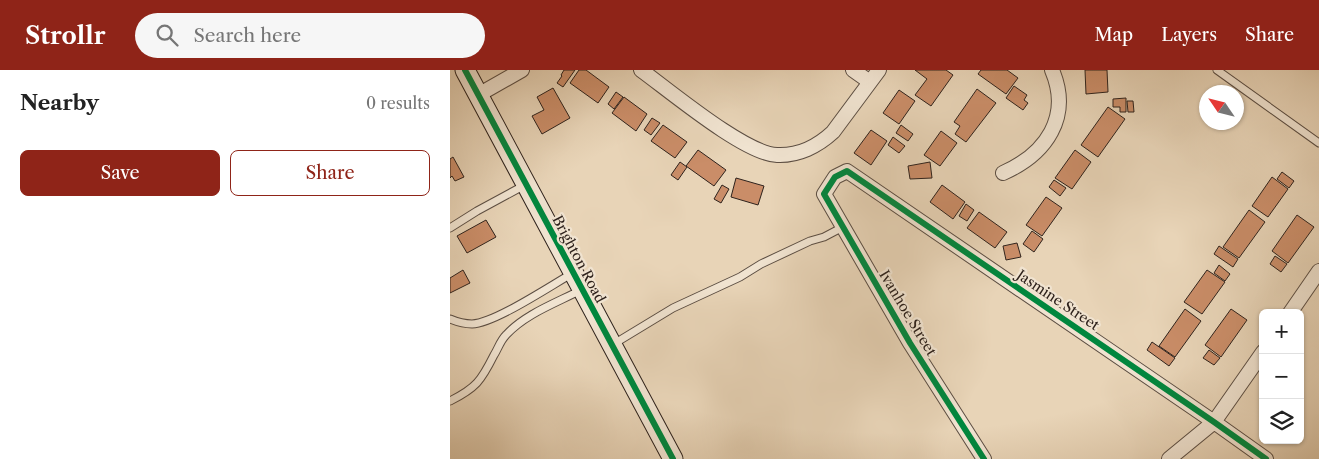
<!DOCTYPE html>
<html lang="en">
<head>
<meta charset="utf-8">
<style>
  :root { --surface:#fff; --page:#f6f6f6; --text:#222; --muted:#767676; --line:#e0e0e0; --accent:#8f2418 }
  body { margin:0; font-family:"Libre Caslon Text",serif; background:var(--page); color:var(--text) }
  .controls { position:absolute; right:15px; bottom:15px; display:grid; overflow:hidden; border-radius:8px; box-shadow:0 1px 4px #0004 }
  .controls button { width:45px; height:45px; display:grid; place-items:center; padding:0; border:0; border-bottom:1px solid var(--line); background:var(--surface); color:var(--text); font:25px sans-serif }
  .compass { position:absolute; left:749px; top:15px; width:45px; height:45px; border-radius:50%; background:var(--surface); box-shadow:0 1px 4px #0004; rotate:305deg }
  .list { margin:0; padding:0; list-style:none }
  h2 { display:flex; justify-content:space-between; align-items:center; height:65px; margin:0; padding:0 20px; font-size:21px }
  h2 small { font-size:16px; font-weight:400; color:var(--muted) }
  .actions { display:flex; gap:10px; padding:15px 20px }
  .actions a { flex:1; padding:11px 0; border:1px solid var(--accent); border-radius:8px; text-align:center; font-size:18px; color:var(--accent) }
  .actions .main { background:var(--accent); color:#fff }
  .icon { flex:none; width:28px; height:28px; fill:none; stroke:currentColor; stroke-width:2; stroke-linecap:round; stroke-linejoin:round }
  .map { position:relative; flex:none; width:869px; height:389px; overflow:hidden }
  header { display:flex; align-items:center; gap:30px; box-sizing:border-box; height:70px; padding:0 25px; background:var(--accent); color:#fff }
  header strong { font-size:24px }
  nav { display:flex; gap:28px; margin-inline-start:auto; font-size:18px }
  .search { width:350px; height:45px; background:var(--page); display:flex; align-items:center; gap:12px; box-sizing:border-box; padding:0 18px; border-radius:28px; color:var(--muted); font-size:19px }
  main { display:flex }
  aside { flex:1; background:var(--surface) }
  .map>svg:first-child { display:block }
  .building { fill:#ca8d68; stroke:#2e221c }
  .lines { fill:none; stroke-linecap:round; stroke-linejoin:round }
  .lane-casing { stroke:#5c4e43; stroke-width:9 }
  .street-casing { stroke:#5c4e43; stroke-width:16 }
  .secondary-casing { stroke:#2e221c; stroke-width:21 }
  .lane { stroke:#f0e3d0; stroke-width:7 }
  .street { stroke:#f0e3d0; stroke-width:14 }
  .secondary { stroke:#f0e3d0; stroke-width:19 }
  .cycleway-casing { stroke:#f0e3d0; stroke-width:9 }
  .cycleway { stroke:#00873e; stroke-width:6 }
  .labels { text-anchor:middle; stroke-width:4.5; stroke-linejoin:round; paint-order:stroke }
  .street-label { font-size:14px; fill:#2e221c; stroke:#f0e3d0 }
</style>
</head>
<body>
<header>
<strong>Strollr</strong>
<div class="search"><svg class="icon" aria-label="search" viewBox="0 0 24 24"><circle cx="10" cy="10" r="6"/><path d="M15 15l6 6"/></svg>Search here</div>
<nav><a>Map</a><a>Layers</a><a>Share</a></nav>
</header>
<main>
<aside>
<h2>Nearby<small>0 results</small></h2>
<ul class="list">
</ul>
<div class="actions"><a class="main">Save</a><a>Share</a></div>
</aside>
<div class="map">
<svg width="869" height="389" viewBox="0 0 869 389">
  <rect width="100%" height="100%" fill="#e8d4b7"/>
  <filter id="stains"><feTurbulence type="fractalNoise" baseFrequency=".004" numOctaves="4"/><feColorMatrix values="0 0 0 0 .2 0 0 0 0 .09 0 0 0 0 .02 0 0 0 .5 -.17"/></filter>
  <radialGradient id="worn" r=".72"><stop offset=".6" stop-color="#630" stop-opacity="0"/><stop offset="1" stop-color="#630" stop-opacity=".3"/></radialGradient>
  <path class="building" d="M114,0H125L113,17L107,13L112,6L111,5Z
    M129,0H136L159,17L148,33L120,13Z
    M465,0H496L503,5L481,36L465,25L477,9Z
    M531,0H557L568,8L556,24L528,4Z
    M635,0H657L658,22L636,24Z
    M564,16L577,25L574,30L578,33L573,40L556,28Z
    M103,18L120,48L92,64L82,46L94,40L87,27Z
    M527,19L546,33L516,72L505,64L510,56L504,52Z
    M449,20L465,31L449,54L433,43Z
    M166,22L173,27L164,39L158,34Z
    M174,27L197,44L186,61L162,43Z
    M676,28V42H670V37H663V29Z
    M677,31H683L684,42H678Z
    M658,37L675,49L648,87L631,75Z
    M202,48L210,53L201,65L194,60Z
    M213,55L237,72L225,88L201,71Z
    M451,55L463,64L458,71L446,63Z
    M421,60L437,71L421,95L404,83Z
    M491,61L507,73L490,96L474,85Z
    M443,67L455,76L449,83L438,75Z
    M248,80L276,100L264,116L236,96Z
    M625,80L641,92L622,119L605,108Z
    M3,87L14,107L5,111L2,106L0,108V89Z
    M230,92L237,97L228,110L221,105Z
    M480,92L482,108L460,109L458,96Z
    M832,102L844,111L839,118L827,109Z
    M822,107L838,119L818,147L802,136Z
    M286,108L314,116L308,135L281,127Z
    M604,110L616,118L610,126L599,117Z
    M272,115L279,119L271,133L264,129Z
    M492,115L515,132L503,149L480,132Z
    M596,127L612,138L592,166L576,155Z
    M516,134L524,140L517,151L509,146Z
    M799,140L815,152L789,188L773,177Z
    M529,142L557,162L545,178L517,158Z
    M847,145L864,157L838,193L822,181Z
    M36,150L46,167L17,183L7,166Z
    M582,161L593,169L584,182L573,174Z
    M567,173L571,187L556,190L553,176Z
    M769,176L788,189L783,197L764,184Z
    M825,186L837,194L831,202L820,194Z
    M769,195L780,204L775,211L764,203Z
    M13,200L20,213L0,223V208Z
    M757,200L775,212L752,244L734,232Z
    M735,239L751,251L725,287L709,276Z
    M781,239L797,250L771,287L755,275Z
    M702,272L725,288L719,296L697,280Z
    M759,280L770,288L764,295L753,288Z"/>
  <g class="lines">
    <g class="lane-casing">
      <path id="lane" d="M767,0L869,73
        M0,158L27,141L75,115
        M0,249C7,252 14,254 22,254C45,253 100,216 123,203
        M162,275L223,238L290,207L311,194L360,171L374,167L393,157
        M0,331C26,318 31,311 44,285C48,279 50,271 56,265C75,244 106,233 131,220"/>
    </g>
    <g class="street-casing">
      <path id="street" d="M191,0C220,21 295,84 327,85C348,86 368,76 383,62L429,0
        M403,0L420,12
        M28,25L72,0
        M553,103C596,84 622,47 602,0
        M840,243L869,201
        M534,389L460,273L374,124L385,107L397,101L764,352L816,389
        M719,389L764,352L813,282"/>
    </g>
    <g class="secondary-casing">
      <path id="secondary" d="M15,0L223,389"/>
    </g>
    <use href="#lane" class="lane"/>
    <use href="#street" class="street"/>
    <use href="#secondary" class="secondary"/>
    <g class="cycleway-casing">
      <path id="cycleway" d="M15,0L223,389
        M534,389L460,273L374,124L385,107L397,101L764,352L816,389"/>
    </g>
    <use href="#cycleway" class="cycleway"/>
  </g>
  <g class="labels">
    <g class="street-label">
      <text transform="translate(129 189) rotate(62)" y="5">Brighton Road</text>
      <text transform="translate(608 230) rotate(34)" y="5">Jasmine Street</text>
      <text transform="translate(458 243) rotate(59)" y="5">Ivanhoe Street</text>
    </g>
  </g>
  <rect width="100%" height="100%" filter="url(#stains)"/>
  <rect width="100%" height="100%" fill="url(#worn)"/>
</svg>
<div class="controls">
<button>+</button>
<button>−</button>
<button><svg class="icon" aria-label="layers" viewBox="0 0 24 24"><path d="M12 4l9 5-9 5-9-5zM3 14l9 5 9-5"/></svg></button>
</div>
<svg class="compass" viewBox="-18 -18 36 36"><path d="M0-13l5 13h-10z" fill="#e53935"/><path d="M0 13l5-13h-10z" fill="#767676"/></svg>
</div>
</main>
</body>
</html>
